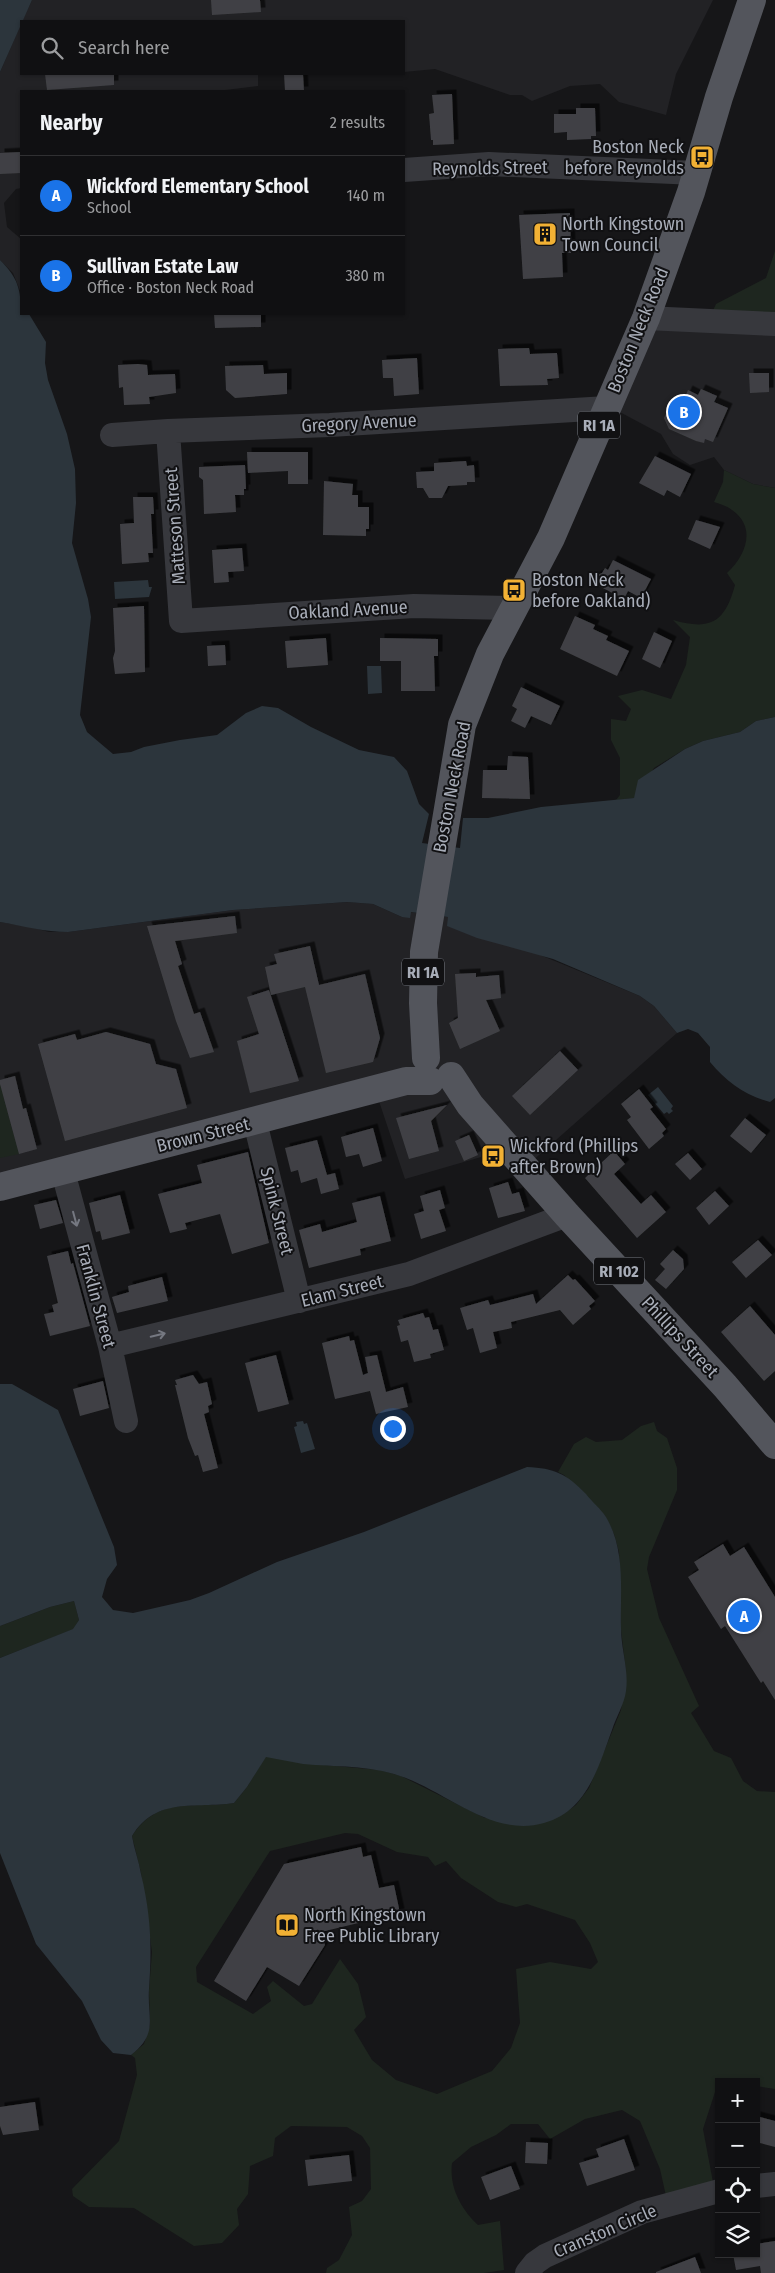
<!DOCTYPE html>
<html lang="en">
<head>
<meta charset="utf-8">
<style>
  :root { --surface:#101012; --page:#1e1e20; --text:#f1f3f6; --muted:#9c9d9f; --line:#303032; --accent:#1a73e8 }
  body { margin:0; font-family:"Fira Sans Condensed",sans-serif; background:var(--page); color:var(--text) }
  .controls { position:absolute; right:15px; bottom:15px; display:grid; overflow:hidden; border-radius:0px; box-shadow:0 1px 4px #0004 }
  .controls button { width:45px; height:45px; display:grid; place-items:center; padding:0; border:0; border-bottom:1px solid var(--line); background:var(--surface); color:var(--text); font:25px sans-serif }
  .you { position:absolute; left:392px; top:1428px; width:18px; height:18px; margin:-12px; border:4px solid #fff; border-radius:50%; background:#1a73e8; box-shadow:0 0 0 8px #1a73e833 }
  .badge { display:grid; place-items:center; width:32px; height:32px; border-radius:50%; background:var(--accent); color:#fff; font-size:16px; font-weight:700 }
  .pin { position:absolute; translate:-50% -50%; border:2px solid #fff; box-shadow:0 1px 5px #0006 }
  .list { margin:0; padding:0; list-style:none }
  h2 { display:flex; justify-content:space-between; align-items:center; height:65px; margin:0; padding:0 20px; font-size:21px }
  h2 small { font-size:16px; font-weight:400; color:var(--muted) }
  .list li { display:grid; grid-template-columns:32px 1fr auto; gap:15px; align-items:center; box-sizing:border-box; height:80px; padding:0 20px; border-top:1px solid var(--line) }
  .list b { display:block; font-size:19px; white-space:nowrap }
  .list p { margin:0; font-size:16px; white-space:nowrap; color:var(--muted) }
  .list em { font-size:16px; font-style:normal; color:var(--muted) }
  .icon { flex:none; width:28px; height:28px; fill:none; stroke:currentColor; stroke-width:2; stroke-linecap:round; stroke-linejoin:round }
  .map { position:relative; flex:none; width:775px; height:2273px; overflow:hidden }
  .search { position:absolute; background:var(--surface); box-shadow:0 1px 4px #0004; left:20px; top:20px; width:385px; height:55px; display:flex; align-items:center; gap:12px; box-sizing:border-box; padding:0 18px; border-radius:0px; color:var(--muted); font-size:19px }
  .panel { position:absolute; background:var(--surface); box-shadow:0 1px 4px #0004; left:20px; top:90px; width:385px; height:225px; border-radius:0px }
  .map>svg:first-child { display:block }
  .built { fill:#222225 }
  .green { fill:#1e261f; fill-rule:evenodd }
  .water { fill:#2c353c }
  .building { fill:#404145; filter:url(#shadow) }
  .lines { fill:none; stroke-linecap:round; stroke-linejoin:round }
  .minor { stroke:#37383d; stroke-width:24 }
  .major { stroke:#53555c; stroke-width:28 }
  .oneway { stroke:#757881 }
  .labels { text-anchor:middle; stroke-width:4; stroke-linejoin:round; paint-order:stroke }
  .shield { fill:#111113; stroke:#7b7e86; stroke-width:1 }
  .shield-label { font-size:16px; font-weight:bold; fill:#a8adb8 }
  .poi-label { font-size:18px; fill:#a8adb8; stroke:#111113; text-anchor:start }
  .street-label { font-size:18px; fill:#a8adb8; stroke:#111113 }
</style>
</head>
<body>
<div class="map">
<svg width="775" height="2273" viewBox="0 0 775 2273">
  <defs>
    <filter id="shadow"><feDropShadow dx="4.5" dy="-4.5" stdDeviation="0" flood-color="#0009"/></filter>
  </defs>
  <rect width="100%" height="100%" fill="#161618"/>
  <path class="built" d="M32,0H713L676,74L666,115L619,102L600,84L570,86L532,101L522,95H510L435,69L404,72V21H22Z
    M21,24V74H258V86L217,91H21V188L16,189L4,203L7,227L21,239V293L13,273L0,260V72Z
    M662,318L775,327V488L753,484L724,470L714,457L690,465L673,454L661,434L616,410L619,403Z
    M347,902L373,904L402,917L410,912L448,917L640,996L654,1006L677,1033L530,1163L495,1153L405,1179L375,1089L0,1198V922L31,927L49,932H68L233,910Z"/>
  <path class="green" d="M775,251V327L710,317L716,304L766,278Z
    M724,470L753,484L775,488V717L756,721L740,732L703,741L685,749L654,768L634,798L616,800L620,795V758L611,740V719L626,721L631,709L618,696L642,690L671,699L686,665L690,637L673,620C711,631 725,622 735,585L727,573C746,556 757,527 732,510C727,506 720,504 714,502L723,482Z
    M0,1084L19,1154L0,1158Z
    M654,1422L657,1431L667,1438L677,1468V1490L649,1557L647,1569L659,1618L699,1706L691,1713L714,1751L731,1758L743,1781L757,1791L775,1792V2089L756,2086V2082H719V2089L715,2092L703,2129L715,2193L668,2205L660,2169L640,2121L622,2110L585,2119L550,2139L538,2124H511L496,2135L471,2147L452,2163C449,2187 461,2209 478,2225L500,2221L504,2270L484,2273H326L327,2268L339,2260L352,2235L349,2207L362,2201L371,2189L370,2148L362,2136L347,2127L291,2126L275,2138L273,2156L250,2166L248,2194L237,2209L239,2225L222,2243L194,2246L134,2208L89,2207L73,2196L72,2189L119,2141L137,2075L135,2058L131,2055L144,2044L150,2025L149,1990L152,1952L141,1873L132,1836C159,1795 193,1809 234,1803L247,1787L266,1756L302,1763L380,1770L401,1776L485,1818L562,1815L576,1805L589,1788L621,1710L626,1671L621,1630L619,1552L614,1534L605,1516L564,1475L558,1472L574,1444L586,1437L596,1442L622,1440L641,1426ZM345,1833L358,1834L397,1852L428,1857L435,1866L446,1861L461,1878L498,1902L516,1907L527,1904L575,1920L590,1943L598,1962L591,1969L550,1962L516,1969L520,2023L511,2048L492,2071L437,2094L396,2080L372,2060L354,2030L366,2017L358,1984L340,1959L312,2004L304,2006L273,1981L267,1987L271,2001L253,2014L197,1982L196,1967L270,1851Z
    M74,1601L79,1620L74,1629L0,1658V1626L50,1607Z"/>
  <path class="water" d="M0,0H32L0,72Z
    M0,260C18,278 21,289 21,314H29L46,342L45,363L48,380L67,434L75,469L76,503L72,543L88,599L91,617L80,715L87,732L113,754L131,752L144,747L180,740L217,735L246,713L262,706L278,708L311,727L359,750L394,757L407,771L419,804L429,814L422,843L460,848L463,818H488L541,807L634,798L638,780L685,749L703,741L740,732L756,721L775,717V1098L770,1102C744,1095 727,1082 710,1062V1047L698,1033L688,1029L677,1033L654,1006L640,996L553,959L477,938L447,926L448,917L411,912L410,918L402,917L373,904L347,902L233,910L68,932C45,932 23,926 0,922Z
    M148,580L149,587H152L149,597L115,599L114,582Z
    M367,666H381L382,693L368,694Z
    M658,1087L673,1106L671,1109L673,1111L669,1114L667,1112L664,1114L648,1095Z
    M0,1384H12L58,1410L114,1547L117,1565L107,1579L102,1597L113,1610L133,1613L190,1600L209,1593L277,1562L364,1532L527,1467C554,1468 567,1474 586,1494C592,1502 601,1509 606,1517C626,1551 620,1590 621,1628C621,1649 629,1670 626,1691C624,1705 616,1717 612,1730C598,1768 587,1811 544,1823C492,1838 446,1791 400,1776C369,1765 335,1767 303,1764C291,1762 278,1759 266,1757L247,1787L234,1803C195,1809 157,1796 132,1836C134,1849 139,1861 141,1874C151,1915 152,1947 149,1989C147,2019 159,2033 131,2055L113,2053L101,2040L82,2001L36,1944L0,1853V1658L73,1629L79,1620L74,1601L50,1607L0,1626Z
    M303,1421L304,1424L307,1423L315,1449L301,1453L294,1427L297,1426L296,1422Z"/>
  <path class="building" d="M211,0H260L261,12L212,15Z
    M45,74H114V85L47,90Z
    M284,74H303L304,91H285Z
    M452,94L454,144L433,145V140H431L429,114L434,113L432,95Z
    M576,108H595L596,136H591V139L567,140V132L554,133V114H576Z
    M21,152V173L0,174V153Z
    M570,213L571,253H562L563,277L523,279L519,215Z
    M214,314H261V327L215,328Z
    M529,348L530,354L557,353L559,378L547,379L548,385L500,386L498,349Z
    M417,358L419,394L394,396L393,378H383L382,360Z
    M138,364L147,365L148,375L175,374L176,393L149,397L150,404L124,405L123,387L119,388L118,365Z
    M263,365L264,374L287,373V394L235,398L226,390L225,366Z
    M749,373H769V392L750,393Z
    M701,389L717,396L714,402L728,408L713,442L705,439L704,443L696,441L669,429L664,418L669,407L682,404L688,390L698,395Z
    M247,452H308V484H288V471L248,473Z
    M655,456L691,474L680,497L667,490L664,496L639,483Z
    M466,461L467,466L474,465L475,482H467V485L448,486L442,498H429L423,488H417L416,472L434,471V463Z
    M245,465L246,489H244V495H235L236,512L204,514L203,480L199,477V467Z
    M324,481L353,484L352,495H358V507H369V529H366V536L323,535Z
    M133,497H153L154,514H151L153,553H148L149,562L122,564L120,524L134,523Z
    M696,520L720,527L710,549L688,539Z
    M242,548L244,571L228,572L229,582L214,583L212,550Z
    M613,560L651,579L641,598L628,591L624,599L599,586L595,576L602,573L605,568L608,570Z
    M144,606L145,672L115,674L113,658L115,651L113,608Z
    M575,616L595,625L593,629L608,636L606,640L629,651L617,676L560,649Z
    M654,632L672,641L660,668L642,659Z
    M326,638L328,665L287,668L285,641Z
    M380,638L438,639V656H434L435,691H401V661H380Z
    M225,645L226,665L208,666L207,646Z
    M521,687L560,706L551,725L531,716L525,728L511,721L517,709L512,706Z
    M508,756L528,757L530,799L482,798L483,770H507Z
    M235,916L237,933L175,941L182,964L178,966L194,1014L200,1012L214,1052L190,1058L176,1021L147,926Z
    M310,946L319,985L365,974L380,1038L373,1062L326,1073L305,987L271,995L265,967L277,964L274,954Z
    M476,973V977L499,975L501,998L486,1000L500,1031L460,1049L449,1023L458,1018L455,974Z
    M269,990L299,1081L250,1093L237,1041L259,1034L247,997Z
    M106,1032L150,1044L156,1064L176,1069L187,1108L65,1141L38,1044L75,1034L77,1040Z
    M560,1051L578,1070L530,1115L512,1096Z
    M15,1076L23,1109L26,1108L37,1149L19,1154L0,1084V1080Z
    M639,1089L653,1107L650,1109L666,1129L662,1133L664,1136L649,1149L627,1120L631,1117L621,1104Z
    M447,1105L431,1121L439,1151L409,1159L396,1118Z
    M745,1118L766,1135L751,1153L730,1136Z
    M373,1128L382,1161L363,1167L359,1154L346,1157L341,1137Z
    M469,1135L478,1155L464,1161L455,1141Z
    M317,1140L327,1175L335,1173L339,1189L321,1194L317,1178L301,1183L298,1170L291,1172L285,1148Z
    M614,1151L625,1164L614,1174L641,1204L651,1195L666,1212L637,1238L585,1178Z
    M248,1152L269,1243L232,1254L220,1214L185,1223L187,1229L170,1233L158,1194L202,1183L197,1165Z
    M688,1153L702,1169L690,1180L675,1164Z
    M508,1182L512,1194L519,1192L525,1211L498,1218L489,1188Z
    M440,1190L445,1208L439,1210L446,1231L421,1239L414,1214L424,1211L420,1196Z
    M715,1191L729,1206L709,1225L696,1208Z
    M120,1195L130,1233L102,1240L100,1231L96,1232L89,1203Z
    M380,1196L391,1241L360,1249L361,1255L309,1268L299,1230L320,1224L322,1232L357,1222L352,1203Z
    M56,1200L63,1223L40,1229L34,1205Z
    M758,1240L772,1255L746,1278L732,1262Z
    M673,1250L683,1259L684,1269L666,1289L655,1280L665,1269L660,1264Z
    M68,1251L71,1264L73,1263L90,1326L50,1336L44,1314L54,1312L52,1305L58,1303L47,1256Z
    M568,1275L573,1280L575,1279L595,1301L589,1306L591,1309L573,1325L560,1310L511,1322L512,1328L493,1332L497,1348L480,1353L473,1328L467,1330L460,1308L488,1300L490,1305L533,1294L536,1304Z
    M162,1277L168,1301L117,1313L112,1297L129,1292L128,1286Z
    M750,1306L775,1335V1371L764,1381L721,1332Z
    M423,1313L425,1318L429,1317L433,1330L438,1329L444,1350L430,1354L431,1358L414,1362L408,1340L401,1342L397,1326L400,1325L398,1320Z
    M349,1336L350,1341L354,1340L363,1375L368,1373L365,1357L377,1355L386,1392L403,1387L408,1407L376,1414L370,1391L335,1399L322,1343Z
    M276,1355L289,1404L258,1412L245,1363Z
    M193,1375L199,1384L207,1382L212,1404L208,1406L209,1412L204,1414L218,1468L203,1472L198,1455L195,1456L188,1438L175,1385H177L175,1380Z
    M103,1381L109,1408L80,1416L73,1389Z
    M723,1544L730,1556L744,1547L775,1597V1700L763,1681L761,1683L725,1626L721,1629L688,1577L699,1570L694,1562Z
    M361,1847L363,1857L371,1855L379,1888L394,1885L400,1913L321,1932L325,1945L299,1986L267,1967L246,2001L214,1981L284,1864Z
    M35,2102L39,2130L3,2135L0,2126V2107Z
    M756,2116L775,2121V2147L756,2142Z
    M624,2139L635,2170L587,2186L579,2163L599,2157L596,2149Z
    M526,2142L548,2143L547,2164L525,2163Z
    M349,2155L352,2181L308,2186L305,2160Z
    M511,2166L520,2189L490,2200L481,2177Z
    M775,2241V2273H761L760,2266L736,2270L733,2254H756V2244Z
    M695,2257L701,2273H656V2272Z"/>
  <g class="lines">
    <path class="minor" d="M404,170L489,164L696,173
      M646,318L775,324
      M168,431L181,621L414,606L515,608
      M112,435L168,431L330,425L607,408
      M255,1122L299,1301
      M63,1172L110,1346L126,1421
      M110,1346L409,1274L567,1215
      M756,2186L775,2184
      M527,2273L535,2263L545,2256L642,2212L719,2191"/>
    <path class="major" d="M426,1058L423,1003L424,952L462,725L490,654L551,538L646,318L691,192L719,97L752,0
      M451,1076L470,1105L567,1215L725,1386L775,1445
      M0,1187L406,1081H430"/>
  </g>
  <defs><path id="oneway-shaft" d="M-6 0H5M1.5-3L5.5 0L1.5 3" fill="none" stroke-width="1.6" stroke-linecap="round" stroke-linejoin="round" transform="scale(1.25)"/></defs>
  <g class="oneway">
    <use href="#oneway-shaft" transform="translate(75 1219) rotate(75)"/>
    <use href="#oneway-shaft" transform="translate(158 1335) rotate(-13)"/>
  </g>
  <defs>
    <g id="bus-square" transform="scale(1.25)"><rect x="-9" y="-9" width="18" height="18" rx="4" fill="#f2b134" stroke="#111113"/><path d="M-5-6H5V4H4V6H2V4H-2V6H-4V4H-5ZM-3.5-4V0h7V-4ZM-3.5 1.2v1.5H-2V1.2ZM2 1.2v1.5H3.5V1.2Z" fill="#111"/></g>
    <g id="building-square" transform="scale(1.25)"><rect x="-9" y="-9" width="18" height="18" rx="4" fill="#f2b134" stroke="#111113"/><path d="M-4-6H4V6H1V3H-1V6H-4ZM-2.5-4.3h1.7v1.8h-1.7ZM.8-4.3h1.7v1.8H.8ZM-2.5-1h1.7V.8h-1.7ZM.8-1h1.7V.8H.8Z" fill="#111"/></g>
    <g id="library-square" transform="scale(1.25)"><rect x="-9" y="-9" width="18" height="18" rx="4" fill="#f2b134" stroke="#111113"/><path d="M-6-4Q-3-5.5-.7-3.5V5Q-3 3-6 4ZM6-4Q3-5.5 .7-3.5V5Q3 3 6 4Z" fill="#111"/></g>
  </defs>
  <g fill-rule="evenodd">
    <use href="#bus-square" x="702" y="157"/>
    <use href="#building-square" x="545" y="234"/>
    <use href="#bus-square" x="514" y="590"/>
    <use href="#bus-square" x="493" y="1156"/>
    <use href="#library-square" x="287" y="1925"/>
  </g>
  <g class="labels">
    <g class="shield">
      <rect x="578" y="411.5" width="42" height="27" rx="4"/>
      <rect x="402" y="958.5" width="42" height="27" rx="4"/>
      <rect x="594" y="1257.5" width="50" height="27" rx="4"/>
    </g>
    <g class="shield-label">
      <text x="599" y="431">RI 1A</text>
      <text x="423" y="978">RI 1A</text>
      <text x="619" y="1277">RI 102</text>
    </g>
    <g class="poi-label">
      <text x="684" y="153" text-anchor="end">Boston Neck<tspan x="684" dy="21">before Reynolds</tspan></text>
      <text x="562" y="230">North Kingstown<tspan x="562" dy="21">Town Council</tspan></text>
      <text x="532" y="586">Boston Neck<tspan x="532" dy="21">before Oakland)</tspan></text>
      <text x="510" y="1152">Wickford (Phillips<tspan x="510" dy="21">after Brown)</tspan></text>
      <text x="304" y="1921">North Kingstown<tspan x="304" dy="21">Free Public Library</tspan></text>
    </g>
    <g class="street-label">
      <text transform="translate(490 168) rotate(-1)" y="6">Reynolds Street</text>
      <text transform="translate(638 330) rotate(-68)" y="6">Boston Neck Road</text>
      <text transform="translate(359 423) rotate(-3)" y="6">Gregory Avenue</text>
      <text transform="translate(175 526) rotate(-94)" y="6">Matteson Street</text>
      <text transform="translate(348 610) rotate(-3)" y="6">Oakland Avenue</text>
      <text transform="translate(452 787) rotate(-79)" y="6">Boston Neck Road</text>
      <text transform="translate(203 1135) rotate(-14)" y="6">Brown Street</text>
      <text transform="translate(277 1211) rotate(76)" y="6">Spink Street</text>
      <text transform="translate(342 1291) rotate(-14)" y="6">Elam Street</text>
      <text transform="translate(96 1296) rotate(75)" y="6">Franklin Street</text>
      <text transform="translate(680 1337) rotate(47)" y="6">Phillips Street</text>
      <text transform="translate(605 2231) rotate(-23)" y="6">Cranston Circle</text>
    </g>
  </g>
</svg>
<div class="controls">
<button>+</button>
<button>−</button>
<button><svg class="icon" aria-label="locate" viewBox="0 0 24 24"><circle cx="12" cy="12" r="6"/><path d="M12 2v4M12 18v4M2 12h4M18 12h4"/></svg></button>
<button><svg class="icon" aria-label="layers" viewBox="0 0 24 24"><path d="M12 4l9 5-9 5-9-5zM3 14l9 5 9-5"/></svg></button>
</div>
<div class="you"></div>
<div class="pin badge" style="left:744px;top:1616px">A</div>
<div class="pin badge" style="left:684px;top:412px">B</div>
<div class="search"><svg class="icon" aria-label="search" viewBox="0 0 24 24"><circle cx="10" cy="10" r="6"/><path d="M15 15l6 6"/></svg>Search here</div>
<section class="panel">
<h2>Nearby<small>2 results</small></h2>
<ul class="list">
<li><span class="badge">A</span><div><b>Wickford Elementary School</b><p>School</p></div><em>140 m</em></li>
<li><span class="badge">B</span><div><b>Sullivan Estate Law</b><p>Office · Boston Neck Road</p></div><em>380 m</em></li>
</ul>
</section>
</div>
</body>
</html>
